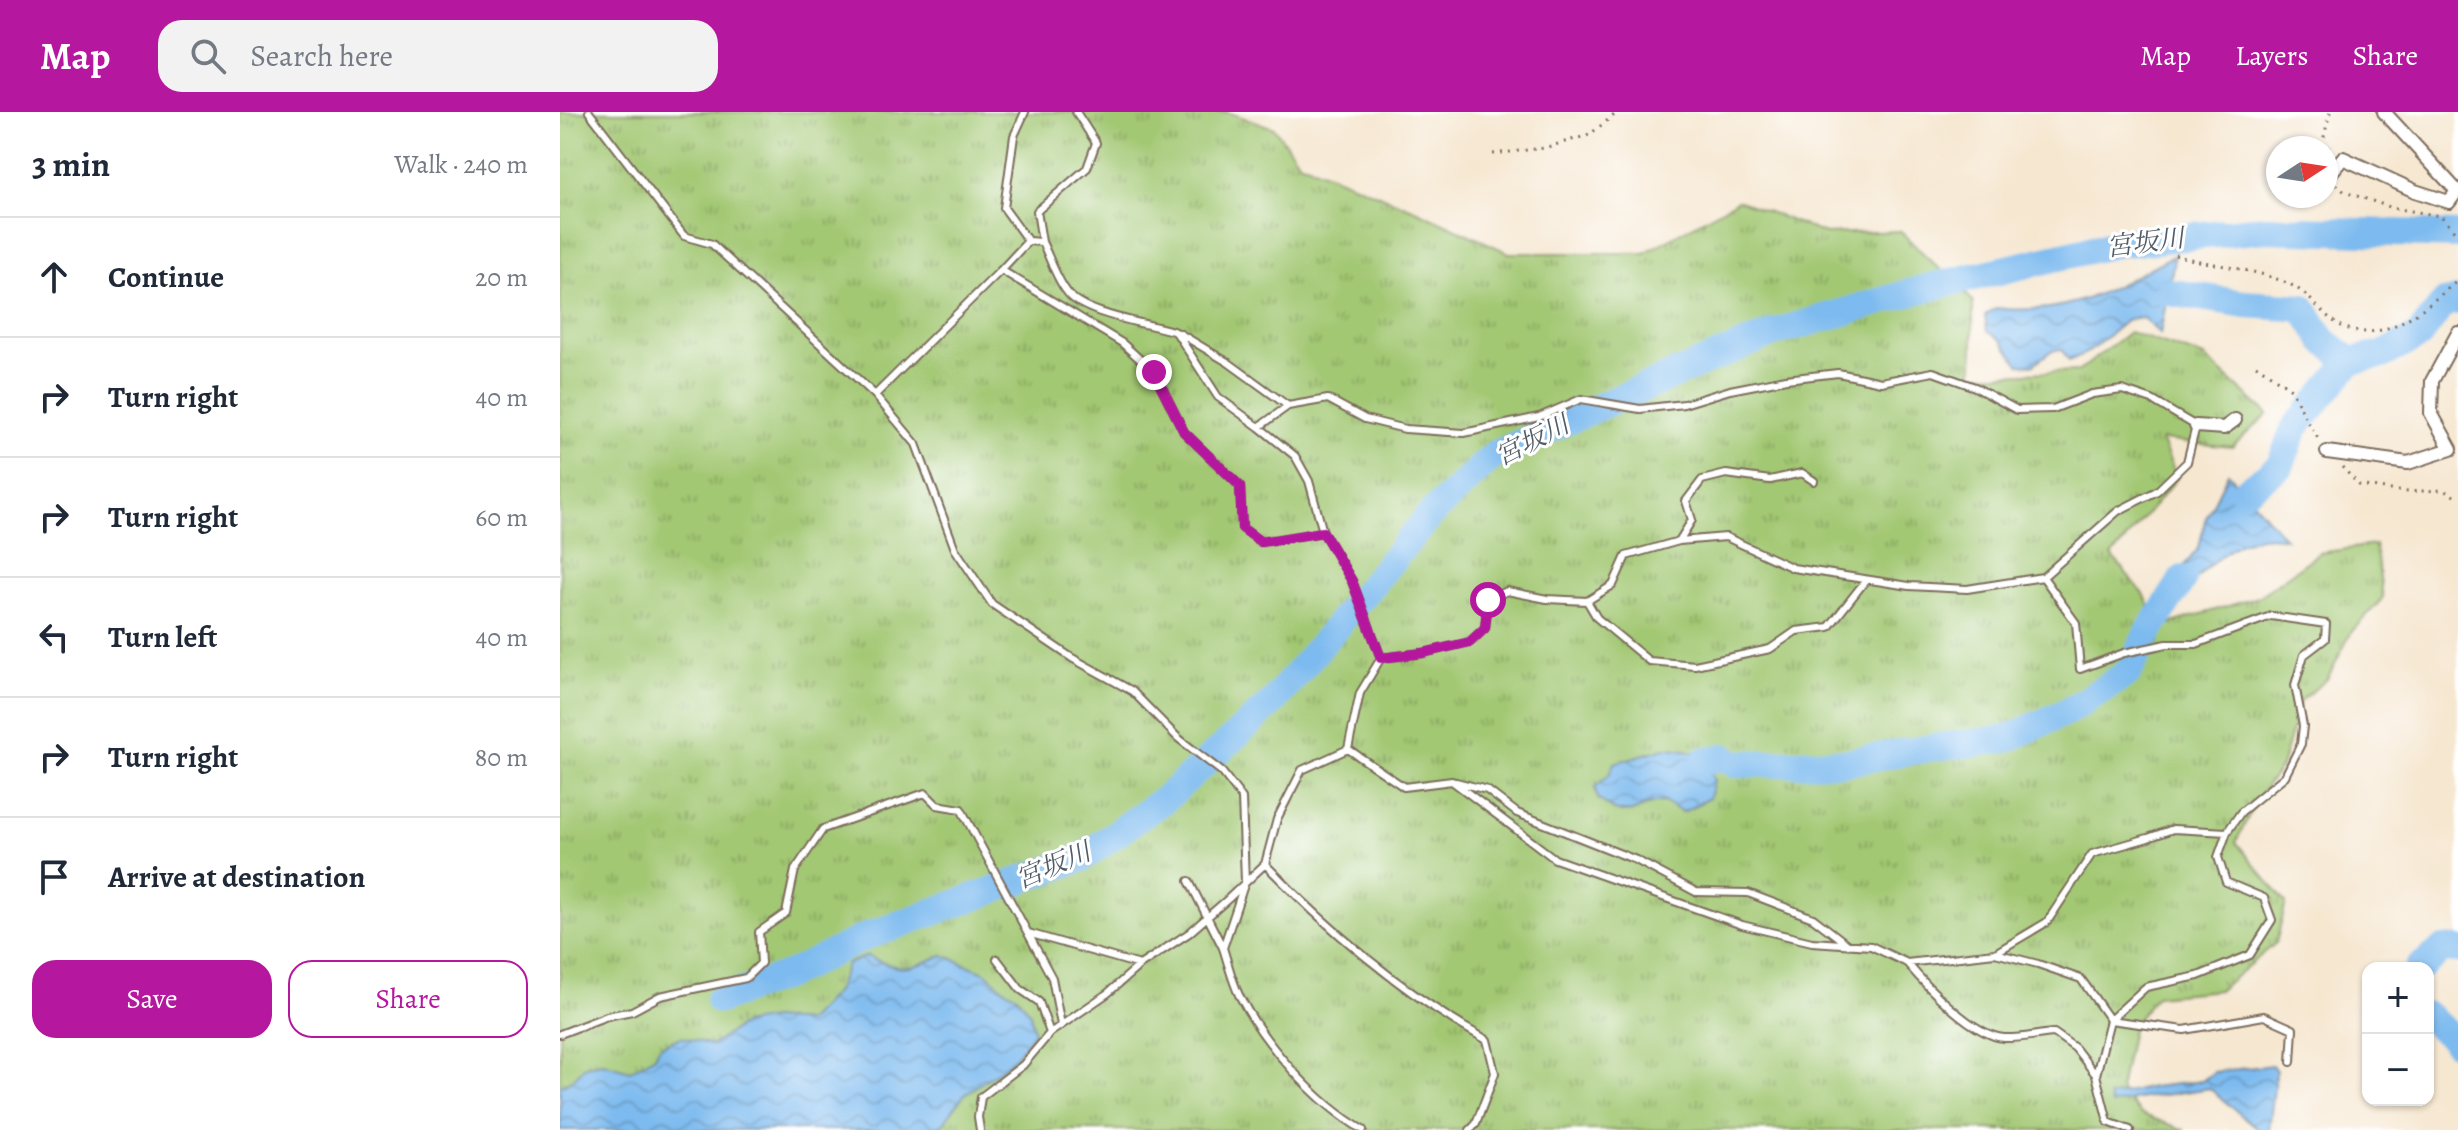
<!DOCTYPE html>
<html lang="en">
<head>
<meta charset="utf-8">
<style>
  :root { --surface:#fff; --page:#f2f2f3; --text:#1f2937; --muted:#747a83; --line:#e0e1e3; --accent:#b5179e }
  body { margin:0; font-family:Alegreya,"Noto Serif JP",serif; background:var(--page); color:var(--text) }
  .controls { position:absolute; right:24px; bottom:24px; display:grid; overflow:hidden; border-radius:16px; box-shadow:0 2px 6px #0004 }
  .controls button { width:72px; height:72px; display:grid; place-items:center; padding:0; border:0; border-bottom:2px solid var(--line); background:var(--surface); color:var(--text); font:40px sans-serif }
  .compass { position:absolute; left:1706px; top:24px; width:72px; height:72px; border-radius:50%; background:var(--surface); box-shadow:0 2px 6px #0004; rotate:78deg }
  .stop { position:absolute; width:24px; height:24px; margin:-18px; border:6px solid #b5179e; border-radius:50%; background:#fff }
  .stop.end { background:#b5179e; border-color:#fff; box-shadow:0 2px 8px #0008 }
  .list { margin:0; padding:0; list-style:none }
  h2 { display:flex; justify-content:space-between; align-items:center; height:104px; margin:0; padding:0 32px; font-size:34px }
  h2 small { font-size:26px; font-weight:400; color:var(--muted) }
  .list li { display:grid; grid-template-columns:52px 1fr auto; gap:24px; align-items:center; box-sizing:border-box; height:120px; padding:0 32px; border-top:2px solid var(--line) }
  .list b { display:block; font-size:30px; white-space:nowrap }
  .list em { font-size:26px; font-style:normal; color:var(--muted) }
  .actions { display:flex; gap:16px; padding:24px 32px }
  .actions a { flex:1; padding:18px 0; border:2px solid var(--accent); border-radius:24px; text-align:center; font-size:28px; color:var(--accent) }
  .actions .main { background:var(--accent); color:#fff }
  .icon { flex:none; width:44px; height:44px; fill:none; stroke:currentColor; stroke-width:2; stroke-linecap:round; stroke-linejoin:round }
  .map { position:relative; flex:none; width:1898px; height:1018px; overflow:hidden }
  header { display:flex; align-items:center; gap:48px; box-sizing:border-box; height:112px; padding:0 40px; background:var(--accent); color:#fff }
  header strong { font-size:38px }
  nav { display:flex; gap:44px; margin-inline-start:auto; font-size:28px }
  .search { width:560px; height:72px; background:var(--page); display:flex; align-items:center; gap:20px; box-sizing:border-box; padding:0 28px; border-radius:24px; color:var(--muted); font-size:30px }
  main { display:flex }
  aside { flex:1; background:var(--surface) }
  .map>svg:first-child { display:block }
  .grass { fill:url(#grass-tufts); stroke:#6f7948; stroke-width:2 }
  .water { fill:url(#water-waves); stroke:#5b7286; stroke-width:2 }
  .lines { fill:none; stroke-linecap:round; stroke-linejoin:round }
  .river { stroke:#7bbaef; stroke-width:28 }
  .lane-casing { stroke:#7c6c5c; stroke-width:10 }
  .street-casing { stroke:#7c6c5c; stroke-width:16 }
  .path { stroke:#7c6c5c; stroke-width:3; stroke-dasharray:2 6; stroke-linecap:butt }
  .lane { stroke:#fff; stroke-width:6 }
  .street { stroke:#fff; stroke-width:12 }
  .route { stroke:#b5179e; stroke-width:10 }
  .labels { text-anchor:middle; stroke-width:6; stroke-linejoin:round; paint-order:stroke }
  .water-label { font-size:26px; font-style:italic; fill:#515c67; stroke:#fff }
</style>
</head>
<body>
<header>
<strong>Map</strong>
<div class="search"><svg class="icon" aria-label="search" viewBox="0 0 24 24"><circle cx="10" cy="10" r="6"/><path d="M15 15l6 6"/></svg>Search here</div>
<nav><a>Map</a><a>Layers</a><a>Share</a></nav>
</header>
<main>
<aside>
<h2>3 min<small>Walk · 240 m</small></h2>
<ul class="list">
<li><svg class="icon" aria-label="ahead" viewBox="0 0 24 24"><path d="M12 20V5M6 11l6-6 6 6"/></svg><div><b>Continue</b></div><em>20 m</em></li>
<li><svg class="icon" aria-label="right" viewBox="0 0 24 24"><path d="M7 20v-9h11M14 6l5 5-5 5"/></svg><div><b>Turn right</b></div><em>40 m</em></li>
<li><svg class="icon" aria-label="right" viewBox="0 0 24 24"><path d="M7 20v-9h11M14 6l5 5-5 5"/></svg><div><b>Turn right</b></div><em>60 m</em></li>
<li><svg class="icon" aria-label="left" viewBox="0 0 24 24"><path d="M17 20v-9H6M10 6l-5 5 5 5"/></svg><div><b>Turn left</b></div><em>40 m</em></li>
<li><svg class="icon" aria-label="right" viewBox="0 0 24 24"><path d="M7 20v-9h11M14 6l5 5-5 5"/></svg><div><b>Turn right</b></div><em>80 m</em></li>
<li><svg class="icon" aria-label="arrive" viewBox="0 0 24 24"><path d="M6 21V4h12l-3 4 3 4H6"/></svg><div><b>Arrive at destination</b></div></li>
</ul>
<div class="actions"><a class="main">Save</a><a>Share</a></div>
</aside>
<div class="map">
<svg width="1898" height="1018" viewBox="0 0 1898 1018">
  <defs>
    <pattern id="grass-tufts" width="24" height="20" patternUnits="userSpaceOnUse" patternTransform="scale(2)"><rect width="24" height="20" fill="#a3c873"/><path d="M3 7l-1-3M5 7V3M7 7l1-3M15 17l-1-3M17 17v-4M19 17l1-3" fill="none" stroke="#86a35e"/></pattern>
    <pattern id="water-waves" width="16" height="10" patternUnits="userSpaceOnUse" patternTransform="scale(2)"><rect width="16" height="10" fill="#7bbaef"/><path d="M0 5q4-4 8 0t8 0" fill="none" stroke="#6697c1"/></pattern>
  </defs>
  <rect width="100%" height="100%" fill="#fff"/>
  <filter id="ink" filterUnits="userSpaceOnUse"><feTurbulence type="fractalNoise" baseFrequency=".0125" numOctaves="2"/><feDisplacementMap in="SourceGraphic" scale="16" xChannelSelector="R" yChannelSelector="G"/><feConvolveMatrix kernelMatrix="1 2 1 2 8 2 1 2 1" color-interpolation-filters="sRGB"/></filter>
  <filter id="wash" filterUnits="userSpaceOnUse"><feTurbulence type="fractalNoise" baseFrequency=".006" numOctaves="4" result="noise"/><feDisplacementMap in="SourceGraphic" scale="32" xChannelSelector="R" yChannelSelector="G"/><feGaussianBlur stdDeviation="1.8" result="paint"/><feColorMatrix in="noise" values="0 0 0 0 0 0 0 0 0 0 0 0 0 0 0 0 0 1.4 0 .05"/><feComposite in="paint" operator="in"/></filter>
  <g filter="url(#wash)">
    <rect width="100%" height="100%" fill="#f6e7d0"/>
    <path class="grass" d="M0,0H667L714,16L739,50L853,97L949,141H1084L1178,88L1265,122L1340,119L1413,189V263L1519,259L1569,220L1644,245L1708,302L1672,335L1601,328L1617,366L1552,444L1585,484L1599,515L1698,485L1759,441L1815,433L1823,486L1792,519L1767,567L1740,589L1721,655L1698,685L1676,730L1726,791L1716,831L1659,878L1596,884L1573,912L1560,978L1581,1002L1625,1018H0Z"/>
    <path class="water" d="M1615,143L1600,222L1583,206L1567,208L1530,239L1509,249L1501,237L1491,239L1473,253L1459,252L1441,228L1427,219L1425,204L1436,196C1514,205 1550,176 1615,143Z
      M1668,361L1725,426C1684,417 1658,445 1631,472L1623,467V455L1639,436L1645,408Z
      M1105,636C1135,637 1142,641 1154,668L1149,686L1123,700L1104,690L1093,691L1072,700H1057L1038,687L1035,675L1049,663L1054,651Z
      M383,843L425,860L443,876L457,884L470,901L474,920L450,951L404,983L382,1013L362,1018H0V974L12,968L25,954L43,951L70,959L95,944L100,934L121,925L152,933L183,912L212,907L247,910L276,880L287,852L307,844C343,861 347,858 383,843Z
      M1712,953L1716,959L1709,1018H1699L1649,976C1616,982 1583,984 1551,993L1549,985L1592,975L1642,969L1654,960Z"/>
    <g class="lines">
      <path class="river" d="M1608,180L1685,192L1743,196L1764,229L1791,249
        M1684,380L1720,354L1735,316L1791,249L1822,243L1859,224L1884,191L1898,188
        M1144,649L1164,645L1175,652L1287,650L1376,635L1447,627L1512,597L1568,561L1588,521L1623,467
        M1859,856L1883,837L1898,838
        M159,888L230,862L307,824L522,746L606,686L712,591L870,403L934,343L1043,293L1213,221L1366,176L1554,132L1705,117L1898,123
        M1868,904L1898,932"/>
    </g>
  </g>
  <g filter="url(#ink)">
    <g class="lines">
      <g class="lane-casing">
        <path id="lane" d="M29,0L124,124L152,132L315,283L441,158
          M468,129L441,158L562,231L594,260L624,320L680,374L682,416L701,430L763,420L749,369L735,344L699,315
          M482,130L477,99L527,56L536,31L516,0
          M619,221L669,251L728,294
          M315,283L356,332L395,437L432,492L512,546L572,579L618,626L662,660L682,686L685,770L663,836L629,769
          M763,420L792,469L821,546
          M1119,429L1132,408L1126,389L1142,368L1166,362L1210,368L1242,361L1254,369
          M1027,489L1037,506L1089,549L1135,553L1210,537L1236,519L1269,515L1306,468
          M788,637L844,675L892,669L995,747L1182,813L1252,830L1311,834L1347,851L1435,841L1487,810L1532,742L1588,726L1613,717L1667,720L1681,700L1725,664L1741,632L1743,614L1735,573L1744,543L1765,527L1766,512L1711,504L1636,532H1607L1564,541L1520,557L1516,511L1483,465
          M896,670L927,678L957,701L1076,748L1136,780L1188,781L1253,806L1288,833
          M705,752C771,820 843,882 927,928L935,961L916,1012L910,1018
          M468,821L580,853
          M663,836C668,851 672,869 679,883C704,932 756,991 803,1018
          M1435,841L1478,852L1521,867L1550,908L1624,918L1704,904L1733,917L1731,950
          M437,847L460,877L479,890L490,921
          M1347,851C1366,874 1414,924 1444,926C1460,927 1478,922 1494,921L1515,936L1536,963
          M0,922L47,904L72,899L100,884L186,866L201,851L199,820L226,801L235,758L263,717L365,681L377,693L401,697L492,866L501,913
          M420,1018L418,1005L421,985L463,953L490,921L548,881L580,853L629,821L668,787L705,752L717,707L742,658L788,637L800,581L821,546L863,541L910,530L925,516L928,488L947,479L987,487L1027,489L1053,473L1066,444L1119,429L1166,425L1233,456L1349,474L1407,477L1483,465L1558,399L1597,379L1627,350L1636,314L1592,288L1562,278L1532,282L1493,297L1457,298L1415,275L1373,260L1321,270L1278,261L1226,267L1170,278L1124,292L1080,297L1021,287L979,305L904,321L845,317L805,307L768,287L728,294L699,315L658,285L616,220C588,211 523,203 507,180C496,166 490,146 482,130L468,129L444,96L454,24L465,0
          M1570,1018L1548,1010L1536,963L1550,908L1586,875L1638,864L1690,843L1712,808L1704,786L1666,770L1658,745L1667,720"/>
      </g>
      <g class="street-casing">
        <path id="street" d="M1772,59L1783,46L1855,79L1889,90L1897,79L1824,0
          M1636,314L1664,316L1675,308
          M1767,340L1848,351L1891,337L1871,301L1872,269L1898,221"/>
      </g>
      <path class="path" d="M1770,0L1762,33L1771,38
        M933,42L984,36L1029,23L1058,0
        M1776,73L1785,80L1833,96L1881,104L1898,123
        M1615,143C1649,153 1690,156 1722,169C1749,179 1755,196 1775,210C1818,240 1866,195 1898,168
        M1696,253L1731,277L1748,311L1759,328
        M1782,355L1799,373L1844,380L1883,378L1898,386"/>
      <use href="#lane" class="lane"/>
      <use href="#street" class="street"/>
    </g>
  </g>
  <g class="lines" filter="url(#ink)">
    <path class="route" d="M594,260L624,320L680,374L682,416L701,430L763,420L792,469L821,546L863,541L910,530L925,516L928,488"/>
  </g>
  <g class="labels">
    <g class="water-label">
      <text transform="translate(1585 130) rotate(-7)" y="9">宮坂川</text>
      <text transform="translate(972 328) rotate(-27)" y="9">宮坂川</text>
      <text transform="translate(493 753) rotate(-23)" y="9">宮坂川</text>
    </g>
  </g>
</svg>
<div class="controls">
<button>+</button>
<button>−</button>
</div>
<svg class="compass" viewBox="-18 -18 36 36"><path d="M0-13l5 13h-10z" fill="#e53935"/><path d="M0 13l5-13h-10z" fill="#747a83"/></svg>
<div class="stop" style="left:928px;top:488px"></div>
<div class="stop end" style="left:594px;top:260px"></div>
</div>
</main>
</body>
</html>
